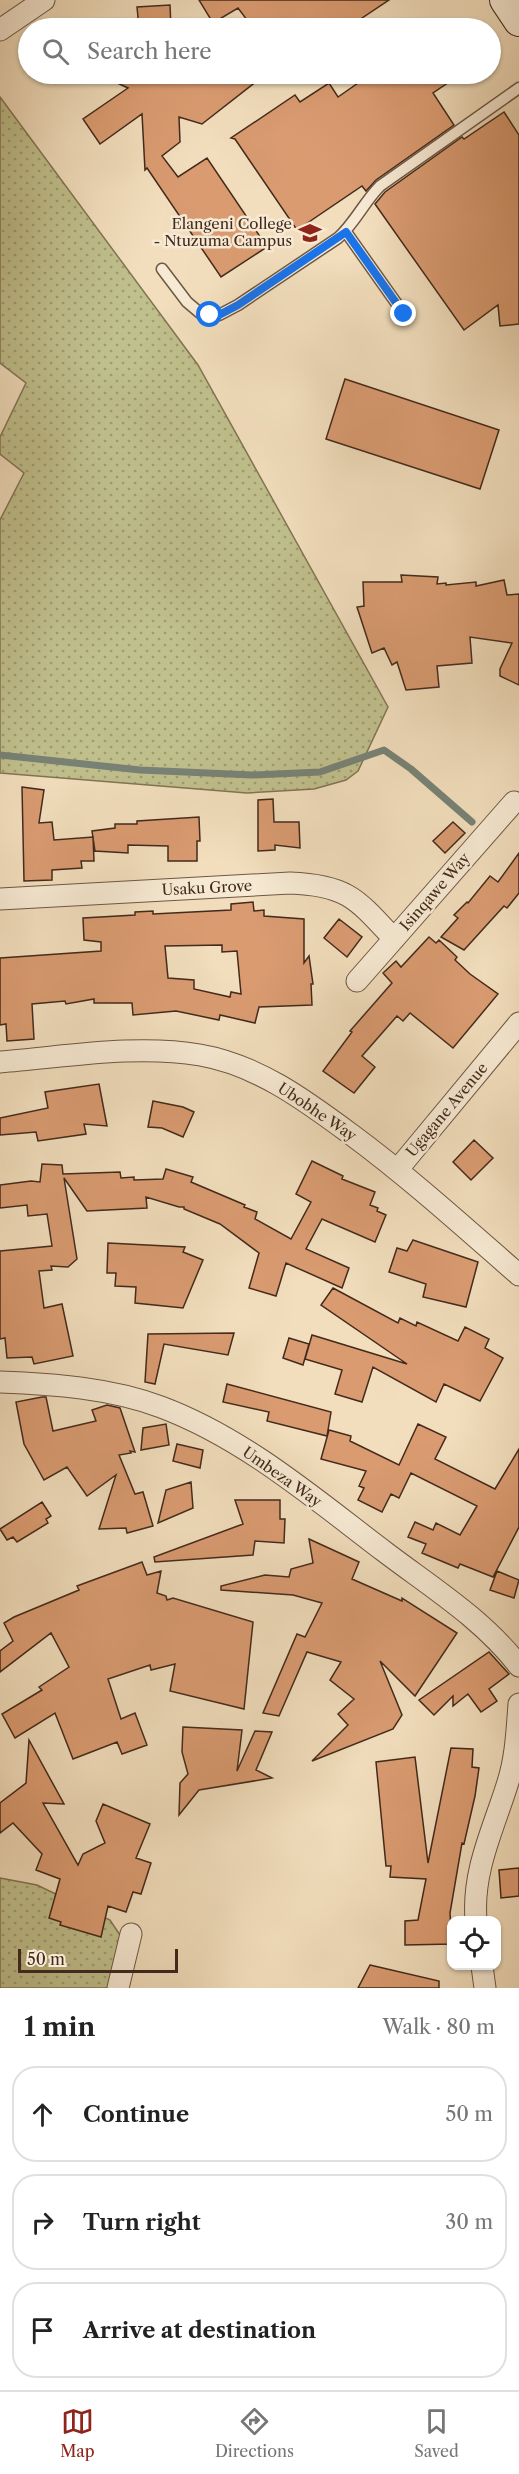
<!DOCTYPE html>
<html lang="en">
<head>
<meta charset="utf-8">
<style>
  :root { --surface:#fff; --page:#f6f6f6; --text:#222; --muted:#767676; --line:#e0e0e0; --accent:#8f2418 }
  body { margin:0; font-family:"Libre Caslon Text",serif; background:var(--page); color:var(--text) }
  .controls { position:absolute; right:18px; bottom:18px; display:grid; overflow:hidden; border-radius:12px; box-shadow:0 2px 4px #0004 }
  .controls button { width:54px; height:54px; display:grid; place-items:center; padding:0; border:0; border-bottom:2px solid var(--line); background:var(--surface); color:var(--text); font:30px sans-serif }
  .scale { position:absolute; left:18px; bottom:15px; width:160px; box-sizing:border-box; padding-left:6px; border:3px solid #432a1c; border-top:0; font-size:16px; line-height:21px; white-space:nowrap; color:#432a1c; -webkit-text-stroke:4px #f7ead4; paint-order:stroke }
  .stop { position:absolute; width:18px; height:18px; margin:-14px; border:4px solid #1a73e8; border-radius:50%; background:#fff }
  .stop.end { background:#1a73e8; border-color:#fff; box-shadow:0 2px 6px #0008 }
  .list { margin:0; padding:0; list-style:none }
  h2 { display:flex; justify-content:space-between; align-items:center; height:78px; margin:0; padding:0 24px; font-size:26px }
  h2 small { font-size:20px; font-weight:400; color:var(--muted) }
  .list li { display:grid; grid-template-columns:39px 1fr auto; gap:18px; align-items:center; box-sizing:border-box; height:96px; margin:0 12px 12px; padding:0 12px; border:2px solid var(--line); border-radius:24px }
  .list b { display:block; font-size:22px; white-space:nowrap }
  .list em { font-size:20px; font-style:normal; color:var(--muted) }
  .icon { flex:none; width:33px; height:33px; fill:none; stroke:currentColor; stroke-width:2; stroke-linecap:round; stroke-linejoin:round }
  .map { position:relative; flex:none; width:519px; height:1988px; overflow:hidden }
  .search { position:absolute; background:var(--surface); box-shadow:0 2px 4px #0004; left:18px; right:18px; top:18px; height:66px; display:flex; align-items:center; gap:15px; box-sizing:border-box; padding:0 21px; border-radius:33px; color:var(--muted); font-size:22px }
  .sheet { height:402px; background:var(--surface) }
  nav { display:flex; justify-content:space-around; align-items:center; box-sizing:border-box; height:84px; border-top:2px solid var(--line); background:var(--surface); font-size:16px; color:var(--muted) }
  nav a { display:grid; justify-items:center; gap:3px }
  nav .on { color:var(--accent) }
  .map>svg:first-child { display:block }
  .grass { fill:url(#grass-dots); stroke:#827554; stroke-width:1.5 }
  .lines { fill:none; stroke-linecap:round; stroke-linejoin:round }
  .stream { stroke:#788275; stroke-width:7 }
  .building { fill:#da9b71; stroke:#432a1c; stroke-width:1.5; fill-rule:evenodd }
  .lane-casing { stroke:#6f5744; stroke-width:13 }
  .street-casing { stroke:#6f5744; stroke-width:23 }
  .secondary-casing { stroke:#432a1c; stroke-width:32 }
  .lane { stroke:#f7ead4; stroke-width:10 }
  .street { stroke:#f7ead4; stroke-width:21 }
  .secondary { stroke:#f7ead4; stroke-width:30 }
  .route { stroke:#1a73e8; stroke-width:8 }
  .labels { text-anchor:middle; stroke-width:5; stroke-linejoin:round; paint-order:stroke }
  .poi-label { font-size:15px; fill:#432a1c; stroke:#f7ead4; text-anchor:end }
  .street-label { font-size:15px; fill:#432a1c; stroke:#f7ead4 }
</style>
</head>
<body>
<div class="map">
<svg width="519" height="1988" viewBox="0 0 519 1988">
  <defs>
    <pattern id="grass-dots" width="8" height="8" patternUnits="userSpaceOnUse" patternTransform="scale(1.5)"><rect width="8" height="8" fill="#c0c08d"/><path d="M2 2h.1M6 6h.1" fill="none" stroke="#9e9c72" stroke-width="1.8" stroke-linecap="round"/></pattern>
  </defs>
  <rect width="100%" height="100%" fill="#f2debd"/>
  <filter id="stains"><feTurbulence type="fractalNoise" baseFrequency=".00333" numOctaves="4"/><feColorMatrix values="0 0 0 0 .2 0 0 0 0 .09 0 0 0 0 .02 0 0 0 .5 -.17"/></filter>
  <radialGradient id="worn" r=".72"><stop offset=".6" stop-color="#630" stop-opacity="0"/><stop offset="1" stop-color="#630" stop-opacity=".3"/></radialGradient>
  <path class="grass" d="M0,97L198,365L388,707L358,771L346,780L314,789L247,793L0,773V520L24,473L0,454V437L26,383L0,363Z
    M0,1878L37,1885L110,1920L122,1938L109,1988H0Z"/>
  <g class="lines">
    <path class="stream" d="M0,755L140,770L252,775L320,772L384,750L411,769L472,822"/>
  </g>
  <path class="building" d="M199,0H389L347,28H253L238,8L213,23Z
    M170,5L171,28H139L137,7Z
    M98,74H266L202,124L179,117L180,142L162,156L178,177L207,158L267,247L221,277L147,168L145,170L142,114L100,144L83,119L128,88Z
    M371,74H461L433,93L454,125L376,180L366,191L362,186L297,230L235,139L231,138L295,95L300,102L329,83L338,97Z
    M504,112L519,135V324L500,326L498,305L464,330L375,204L385,192L462,137L464,139Z
    M345,379L499,430L480,489L326,439Z
    M401,575L438,577L437,584L446,583V585L476,582V586L504,580L507,595L519,594V685L500,676V669L512,643L470,637L472,663L437,666L439,687L406,690L397,662L392,665L384,648L372,653L357,607L364,606L363,582H402Z
    M22,787L44,790L39,823L52,822L54,840L93,837L94,861H81L82,868L52,870V880L24,881Z
    M273,799L274,822H299L300,848L275,845V850L258,851V800Z
    M199,817L200,841H197V861H168V846L128,845V853L95,851L92,831L115,828V824H137V821Z
    M453,822L465,833L445,853L433,841Z
    M519,853V893L507,908L504,906L464,950L441,937L458,918L454,915L467,902L468,903L490,876L498,882Z
    M253,902L254,911L264,910V916L304,919V963L309,956L313,984H311L312,1005L259,1007L255,1023L220,1015L219,1020L176,1011L133,1015L132,1003H94V999L66,1004L65,1001L32,1004L34,1039L7,1041L6,1024L0,1025V958L101,951V942L84,940L83,918L135,915V912L153,911V914L231,910V904ZM222,945V952L237,951L241,994L231,992L230,997L194,989V980L168,978L165,946Z
    M339,919L362,937L347,957L324,938Z
    M429,937L436,943L439,940L457,957L455,960L470,974L498,994L453,1048L410,1013L403,1021L397,1016L362,1056L375,1067L354,1093L323,1071L352,1032L350,1031L392,983L383,973L396,961L401,967Z
    M99,1084L107,1126L84,1124L86,1134L38,1141L36,1132L0,1135V1118L48,1108L45,1092Z
    M153,1101L183,1107L194,1112L183,1137L162,1128L148,1127Z
    M474,1140L493,1158L471,1180L453,1162Z
    M312,1161L343,1176L342,1179L375,1192L370,1205L378,1208L377,1211L386,1215L375,1242L322,1219L306,1249L349,1268L342,1288L286,1263L276,1296L249,1288L259,1253L220,1224L184,1209V1207H179L146,1197L147,1208L87,1211L64,1178L77,1259L68,1267L51,1266L52,1270L39,1271L44,1308L62,1304L73,1356L34,1364L32,1357L7,1358L5,1338L0,1339V1251L52,1246L47,1214L28,1216L27,1205L0,1208V1185L31,1181L40,1182L42,1164L62,1165L63,1174L120,1172L121,1178L134,1177V1180L163,1179L166,1169L193,1177L191,1182L245,1205L244,1207L257,1212L255,1219L291,1239L311,1202L296,1194Z
    M413,1240L478,1262L466,1307L423,1297L426,1284L389,1272L397,1248L407,1251Z
    M108,1243L185,1247L183,1252L203,1260L183,1308L135,1303L136,1287L115,1286L116,1273H107Z
    M333,1288L398,1323L400,1318L416,1326L417,1322L458,1341L465,1327L489,1339L485,1348L503,1358L480,1401L444,1384L436,1402L373,1367L362,1402L335,1394L342,1370L305,1359L312,1335L407,1364L321,1305Z
    M234,1333L228,1355L164,1344L155,1384L145,1382L148,1334Z
    M289,1338L309,1344L303,1365L283,1358Z
    M227,1384L331,1412L327,1436L267,1421L269,1412L223,1402Z
    M42,1397H46L53,1431L96,1421L92,1410L107,1405L120,1408L135,1452L130,1451L131,1453L119,1455L135,1494L143,1492L153,1526L127,1533L126,1528L99,1529L116,1475L87,1496L67,1467L44,1480L24,1444L16,1402Z
    M166,1424L169,1445L141,1450L143,1428Z
    M418,1424L446,1437L435,1459L495,1489L519,1449V1527L493,1577L460,1564L458,1568L422,1553L426,1544L408,1537L415,1522L433,1530L436,1523L460,1535L477,1506L411,1473L399,1498L391,1494L382,1512L358,1500L364,1488L359,1486L366,1471L321,1459L329,1430L351,1436L350,1441L399,1465Z
    M177,1444L203,1450L200,1468L173,1461Z
    M191,1482L193,1508L158,1523L166,1490Z
    M235,1500H280V1519H285L284,1543L255,1541L253,1555L155,1562L154,1557L243,1524Z
    M42,1502L51,1516L46,1519L48,1523L17,1542L13,1537L7,1540L0,1529Z
    M309,1539L359,1562L352,1579L402,1601V1598L457,1633L415,1696L380,1661L402,1715L393,1729L312,1761L348,1725L338,1714L354,1699L330,1680L341,1662L307,1652L279,1716L263,1713L297,1634L305,1637L322,1603L293,1595L221,1590V1586L265,1575L289,1577L291,1569L313,1563Z
    M142,1562L147,1575L161,1571L157,1593L166,1596L167,1600L173,1598L253,1622L244,1709L170,1691L175,1664L151,1670L150,1665L108,1679L121,1719L135,1713L147,1745L122,1754L117,1742L73,1759L55,1713L15,1738L2,1714L42,1690L39,1687L69,1667L51,1633L0,1672V1651L13,1641L4,1623L14,1617L79,1590L77,1586Z
    M497,1571L519,1580L514,1598L490,1590Z
    M489,1652L509,1674L489,1689L497,1701L481,1712L468,1694L453,1706V1696L434,1715L419,1700Z
    M183,1727L242,1730L237,1771L255,1731L272,1732L256,1770L272,1778L199,1790L179,1815L180,1783L188,1774L182,1752Z
    M29,1740L64,1804L43,1803L78,1865L83,1854L105,1843L96,1821L103,1804L150,1824L136,1858L151,1863L141,1894L133,1892L126,1912L108,1906L101,1937L60,1925L61,1922L49,1918L60,1879L36,1870L42,1854L13,1823L0,1833V1803L26,1783Z
    M451,1748L473,1749L472,1767L479,1768L475,1796L464,1844L462,1843L450,1913L452,1944L405,1945V1921L418,1920L426,1879L390,1877L391,1866H386L376,1762L415,1757L428,1863Z
    M519,1868V1896L501,1898L499,1870Z
    M370,1965L439,1981V1988H358Z"/>
  <g class="lines">
    <g class="lane-casing">
      <path id="lane" d="M346,232L404,314
        M162,269L187,302L200,313L219,315L238,305L338,238C355,223 364,202 380,186L519,88"/>
    </g>
    <g class="street-casing">
      <path id="street" d="M0,30L44,0
        M0,899L290,883C347,885 357,899 394,939
        M357,981L514,802
        M0,1062C65,1057 135,1044 200,1055C258,1065 306,1101 352,1135C410,1178 464,1227 519,1275
        M398,1169L519,1023
        M0,1382C53,1384 111,1388 161,1407C244,1438 315,1499 385,1552C431,1587 483,1619 519,1666
        M476,1920C472,1870 494,1828 508,1782C516,1757 517,1730 519,1704
        M482,1966L485,1988
        M118,1988L131,1934"/>
    </g>
    <g class="secondary-casing">
      <path id="secondary" d="M505,0L519,21"/>
    </g>
    <use href="#lane" class="lane"/>
    <use href="#street" class="street"/>
    <use href="#secondary" class="secondary"/>
  </g>
  <g class="lines">
    <path class="route" d="M210,315H219L238,305L346,232L404,314"/>
  </g>
  <defs>
    <g id="university-bare" transform="scale(1.8)"><path d="M0-5L7-2L0 1L-7-2ZM-4 1L0 2.5L4 1V4Q0 6-4 4Z" fill="#8f2418" stroke="#f7ead4" stroke-width="2.5" paint-order="stroke"/></g>
  </defs>
  <g fill-rule="evenodd">
    <use href="#university-bare" x="310" y="233"/>
  </g>
  <g class="labels">
    <g class="poi-label">
      <text x="292" y="229">Elangeni College<tspan x="292" dy="17">- Ntuzuma Campus</tspan></text>
    </g>
    <g class="street-label">
      <text transform="translate(207 888) rotate(-3)" y="5">Usaku Grove</text>
      <text transform="translate(435 892) rotate(-49)" y="5">Isinqawe Way</text>
      <text transform="translate(447 1110) rotate(-50)" y="5">Ugagane Avenue</text>
      <text transform="translate(317 1112) rotate(34)" y="5">Ubobhe Way</text>
      <text transform="translate(282 1477) rotate(35)" y="5">Umbeza Way</text>
    </g>
  </g>
  <rect width="100%" height="100%" filter="url(#stains)"/>
  <rect width="100%" height="100%" fill="url(#worn)"/>
</svg>
<div class="controls">
<button><svg class="icon" aria-label="locate" viewBox="0 0 24 24"><circle cx="12" cy="12" r="6"/><path d="M12 2v4M12 18v4M2 12h4M18 12h4"/></svg></button>
</div>
<div class="scale">50 m</div>
<div class="stop" style="left:210px;top:315px"></div>
<div class="stop end" style="left:404px;top:314px"></div>
<div class="search"><svg class="icon" aria-label="search" viewBox="0 0 24 24"><circle cx="10" cy="10" r="6"/><path d="M15 15l6 6"/></svg>Search here</div>
</div>
<section class="sheet">
<h2>1 min<small>Walk · 80 m</small></h2>
<ul class="list">
<li><svg class="icon" aria-label="ahead" viewBox="0 0 24 24"><path d="M12 20V5M6 11l6-6 6 6"/></svg><div><b>Continue</b></div><em>50 m</em></li>
<li><svg class="icon" aria-label="right" viewBox="0 0 24 24"><path d="M7 20v-9h11M14 6l5 5-5 5"/></svg><div><b>Turn right</b></div><em>30 m</em></li>
<li><svg class="icon" aria-label="arrive" viewBox="0 0 24 24"><path d="M6 21V4h12l-3 4 3 4H6"/></svg><div><b>Arrive at destination</b></div></li>
</ul>
</section>
<nav>
<a class="on"><svg class="icon" aria-label="map" viewBox="0 0 24 24"><path d="M3 6l6-2 6 2 6-2v14l-6 2-6-2-6 2zM9 4v14M15 6v14"/></svg>Map</a>
<a><svg class="icon" aria-label="directions" viewBox="0 0 24 24"><path d="M12 3l9 9-9 9-9-9zM9 14v-3h6M13 9l2 2-2 2"/></svg>Directions</a>
<a><svg class="icon" aria-label="saved" viewBox="0 0 24 24"><path d="M7 4h10v16l-5-4-5 4z"/></svg>Saved</a>
</nav>
</body>
</html>
